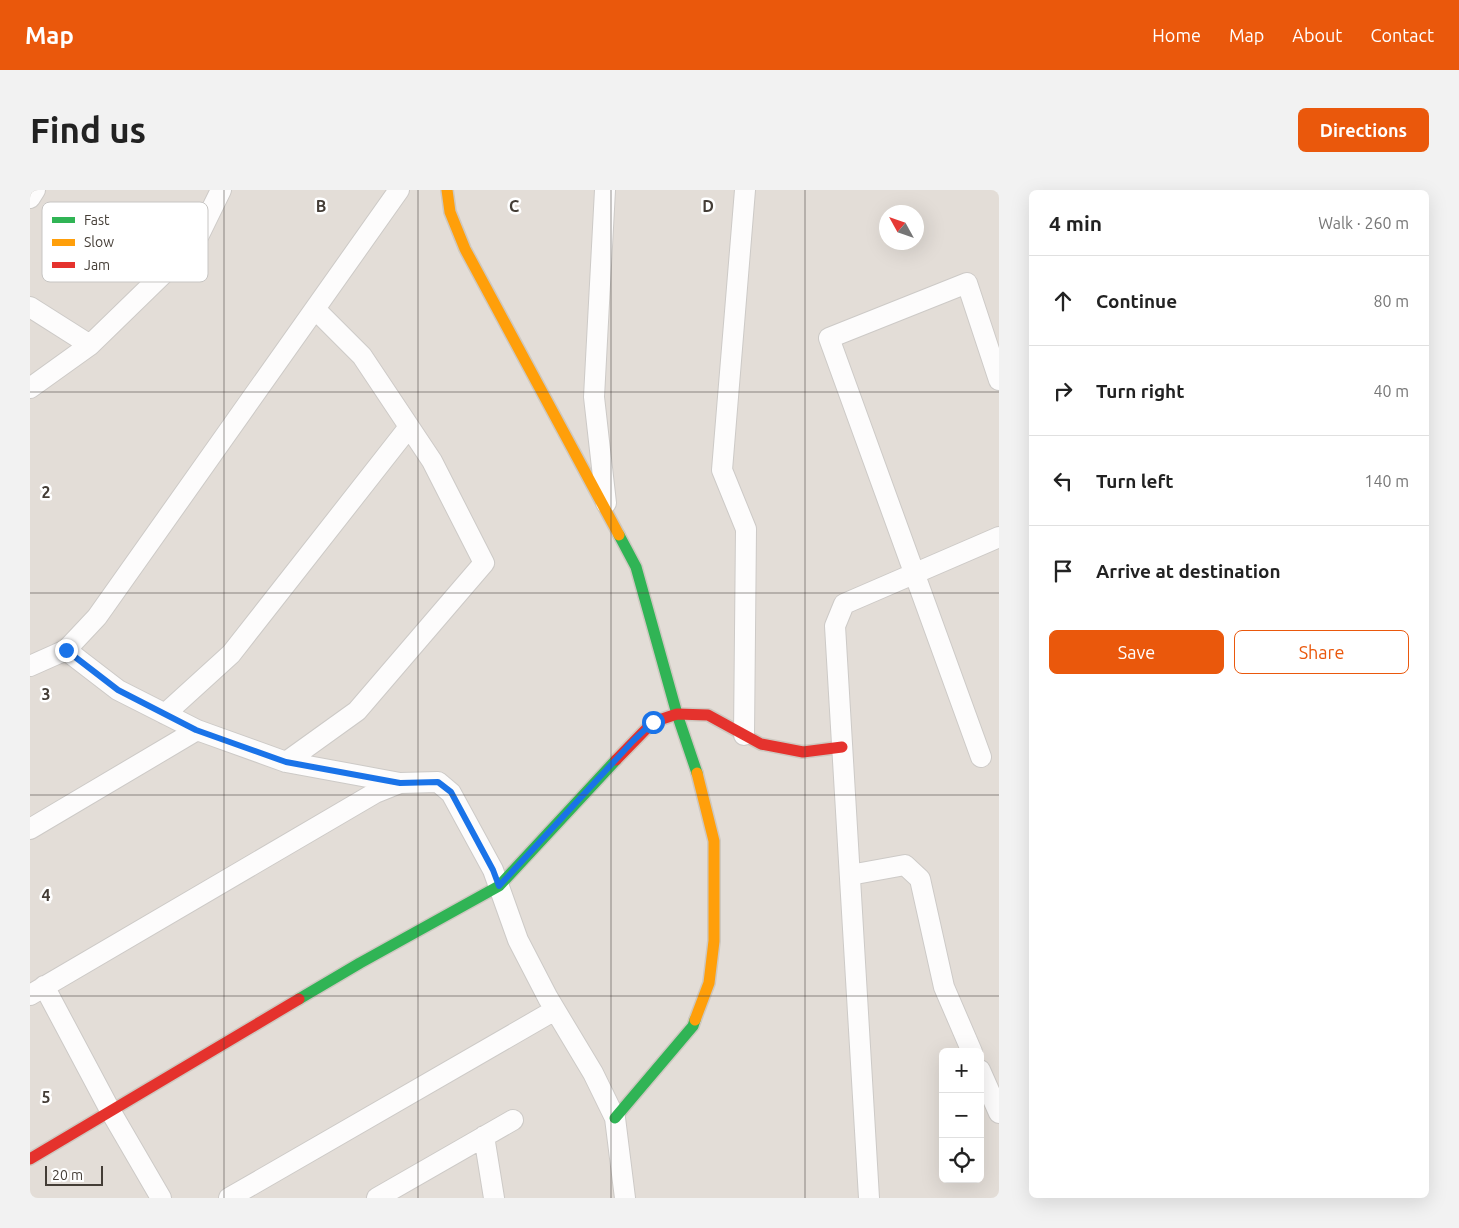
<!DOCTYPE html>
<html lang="en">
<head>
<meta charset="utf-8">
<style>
  :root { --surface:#fff; --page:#f2f2f2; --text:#222; --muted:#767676; --line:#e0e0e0; --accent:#ea580c }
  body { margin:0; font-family:Ubuntu,sans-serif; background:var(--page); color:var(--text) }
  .controls { position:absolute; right:15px; bottom:15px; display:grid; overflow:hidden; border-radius:8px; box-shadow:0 5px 20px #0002 }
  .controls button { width:45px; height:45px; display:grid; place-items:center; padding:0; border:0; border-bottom:1px solid var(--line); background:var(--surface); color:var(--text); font:25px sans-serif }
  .compass { position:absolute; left:849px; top:15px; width:45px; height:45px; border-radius:50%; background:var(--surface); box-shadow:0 5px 20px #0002; rotate:310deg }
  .scale { position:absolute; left:15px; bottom:12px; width:58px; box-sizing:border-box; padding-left:5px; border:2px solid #443d36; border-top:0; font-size:14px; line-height:18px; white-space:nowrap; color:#443d36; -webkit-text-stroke:4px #fff; paint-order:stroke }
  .stop { position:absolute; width:15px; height:15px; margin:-11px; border:4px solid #1a73e8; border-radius:50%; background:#fff }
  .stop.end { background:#1a73e8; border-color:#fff; box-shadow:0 1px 5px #0008 }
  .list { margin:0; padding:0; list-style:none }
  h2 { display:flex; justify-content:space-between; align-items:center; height:65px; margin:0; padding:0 20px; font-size:21px }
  h2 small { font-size:16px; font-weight:400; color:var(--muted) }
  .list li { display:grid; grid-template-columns:32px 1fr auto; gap:15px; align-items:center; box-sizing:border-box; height:90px; padding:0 20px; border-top:1px solid var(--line) }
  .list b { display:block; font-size:19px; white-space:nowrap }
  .list em { font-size:16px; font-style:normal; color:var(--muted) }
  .actions { display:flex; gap:10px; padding:15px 20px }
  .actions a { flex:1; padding:11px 0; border:1px solid var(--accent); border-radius:8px; text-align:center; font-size:18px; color:var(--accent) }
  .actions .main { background:var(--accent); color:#fff }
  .icon { flex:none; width:28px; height:28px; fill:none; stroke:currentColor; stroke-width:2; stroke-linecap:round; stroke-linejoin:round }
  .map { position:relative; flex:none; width:969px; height:1008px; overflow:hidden; border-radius:8px }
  header { display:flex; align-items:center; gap:30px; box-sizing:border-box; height:70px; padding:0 25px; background:var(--accent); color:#fff }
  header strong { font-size:24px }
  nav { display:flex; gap:28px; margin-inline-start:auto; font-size:18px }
  .intro { display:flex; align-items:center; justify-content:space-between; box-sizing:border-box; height:120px; padding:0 30px }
  h1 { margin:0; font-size:35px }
  .button { padding:12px 22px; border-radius:8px; background:var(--accent); color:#fff; font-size:18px; font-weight:700 }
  main { display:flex; gap:30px; padding:0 30px }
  aside { flex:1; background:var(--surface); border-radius:8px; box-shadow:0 5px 20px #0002 }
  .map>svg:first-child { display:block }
  .residential { fill:#e3ddd7; fill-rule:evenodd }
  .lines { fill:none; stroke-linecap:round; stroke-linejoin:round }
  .street-casing { stroke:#cdcac7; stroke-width:22 }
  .fast-casing { stroke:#cec8c0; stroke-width:14 }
  .slow-casing { stroke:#cec8c0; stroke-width:14 }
  .jam-casing { stroke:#cec8c0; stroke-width:14 }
  .street { stroke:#fdfcfc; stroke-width:20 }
  .fast { stroke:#30b455; stroke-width:11 }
  .slow { stroke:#ff9f0a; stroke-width:11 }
  .jam { stroke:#e5322d; stroke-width:11 }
  .route { stroke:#1a73e8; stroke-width:6 }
  .grid { fill:none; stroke:#443d36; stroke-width:1; stroke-opacity:0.55 }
  .key { fill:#fff; stroke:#c7c5c3; stroke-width:1 }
  .key-label { font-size:14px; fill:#443d36 }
  .grid-label { font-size:16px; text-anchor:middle; font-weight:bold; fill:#443d36; stroke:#fff; stroke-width:5; stroke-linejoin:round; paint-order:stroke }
</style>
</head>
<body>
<header>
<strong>Map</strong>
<nav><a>Home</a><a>Map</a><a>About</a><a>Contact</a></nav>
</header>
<div class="intro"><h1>Find us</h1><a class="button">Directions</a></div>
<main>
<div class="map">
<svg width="969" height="1008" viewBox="0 0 969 1008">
  <rect width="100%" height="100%" fill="#efece9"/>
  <path class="residential" d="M0,0H969V1008H0ZM856,22H886V52H856ZM913,862H950V989H913Z"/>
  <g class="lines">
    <g class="street-casing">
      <path id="street" d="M575,0L564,207L576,313
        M0,8L5,0
        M0,117L60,155
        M0,198L60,155L165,53L191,0
        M36,460L88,500L167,540L256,572L370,593
        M0,476L36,460L67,427L369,0
        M135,524L201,464L379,237
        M714,545L716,339L692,280L715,0
        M951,567L799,148L937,93L969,190
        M256,572L327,521L454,373L402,271L332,166L285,119
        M0,639L167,540
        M820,685L875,675L890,689L914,797L942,862
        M14,796L81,922L131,1008
        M0,805L345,603L370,593L408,592L421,603L463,680L488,750L518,808L563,883L585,928L595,1008
        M950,880L969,923
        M454,946L464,1008
        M199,1008L525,820
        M347,1008L483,930
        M839,1008L805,436L814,414L969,347"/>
    </g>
    <g class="fast-casing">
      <path id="fast" d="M589,345L606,377L647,524L667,583
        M269,809L330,773L469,696L586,570
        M585,928L663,836L665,830"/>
    </g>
    <g class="slow-casing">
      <path id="slow" d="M417,0L420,22L435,59L589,345
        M665,830L679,793L684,751V651L667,583"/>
    </g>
    <g class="jam-casing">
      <path id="jam" d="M586,570L623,532L647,524L678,525L731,554L773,562L812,557
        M0,969L269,809"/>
    </g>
    <use href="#street" class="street"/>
    <use href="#fast" class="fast"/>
    <use href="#slow" class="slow"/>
    <use href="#jam" class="jam"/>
  </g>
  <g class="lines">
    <path class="route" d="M36,460L88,500L166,540L256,572L370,593L408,592L421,602L463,680L469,696L603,551L623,532"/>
  </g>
  <path class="grid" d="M194,0V1008M388,0V1008M581,0V1008M775,0V1008M0,202H969M0,403H969M0,605H969M0,806H969"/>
  <rect x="12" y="12" width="166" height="80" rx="8" class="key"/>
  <rect x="22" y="27" width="23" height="6" fill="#30b455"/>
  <rect x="22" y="49" width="23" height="7" fill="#ff9f0a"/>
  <rect x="22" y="72" width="23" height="6" fill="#e5322d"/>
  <g class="key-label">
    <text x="54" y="35">Fast</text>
    <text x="54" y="57">Slow</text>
    <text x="54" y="80">Jam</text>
  </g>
  <g class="grid-label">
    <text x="291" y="22">B</text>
    <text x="484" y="22">C</text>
    <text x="678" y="22">D</text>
    <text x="16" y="308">2</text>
    <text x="16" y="510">3</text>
    <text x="16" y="711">4</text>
    <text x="16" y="913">5</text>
  </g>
</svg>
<div class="controls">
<button>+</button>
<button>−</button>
<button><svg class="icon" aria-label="locate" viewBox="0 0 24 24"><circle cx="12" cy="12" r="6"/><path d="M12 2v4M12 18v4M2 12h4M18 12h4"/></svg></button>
</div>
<svg class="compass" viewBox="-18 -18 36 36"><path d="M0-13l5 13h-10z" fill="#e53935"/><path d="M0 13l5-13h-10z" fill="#767676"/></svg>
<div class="scale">20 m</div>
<div class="stop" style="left:623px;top:532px"></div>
<div class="stop end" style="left:36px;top:460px"></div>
</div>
<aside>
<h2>4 min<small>Walk · 260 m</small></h2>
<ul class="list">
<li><svg class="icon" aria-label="ahead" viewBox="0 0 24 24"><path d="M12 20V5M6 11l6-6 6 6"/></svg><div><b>Continue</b></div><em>80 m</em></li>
<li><svg class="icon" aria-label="right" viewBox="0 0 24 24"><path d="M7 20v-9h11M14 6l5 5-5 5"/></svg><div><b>Turn right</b></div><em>40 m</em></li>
<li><svg class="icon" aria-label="left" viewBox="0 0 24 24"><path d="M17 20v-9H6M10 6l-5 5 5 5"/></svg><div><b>Turn left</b></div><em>140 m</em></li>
<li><svg class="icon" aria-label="arrive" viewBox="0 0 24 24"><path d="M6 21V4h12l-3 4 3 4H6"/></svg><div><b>Arrive at destination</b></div></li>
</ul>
<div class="actions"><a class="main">Save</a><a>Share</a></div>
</aside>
</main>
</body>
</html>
